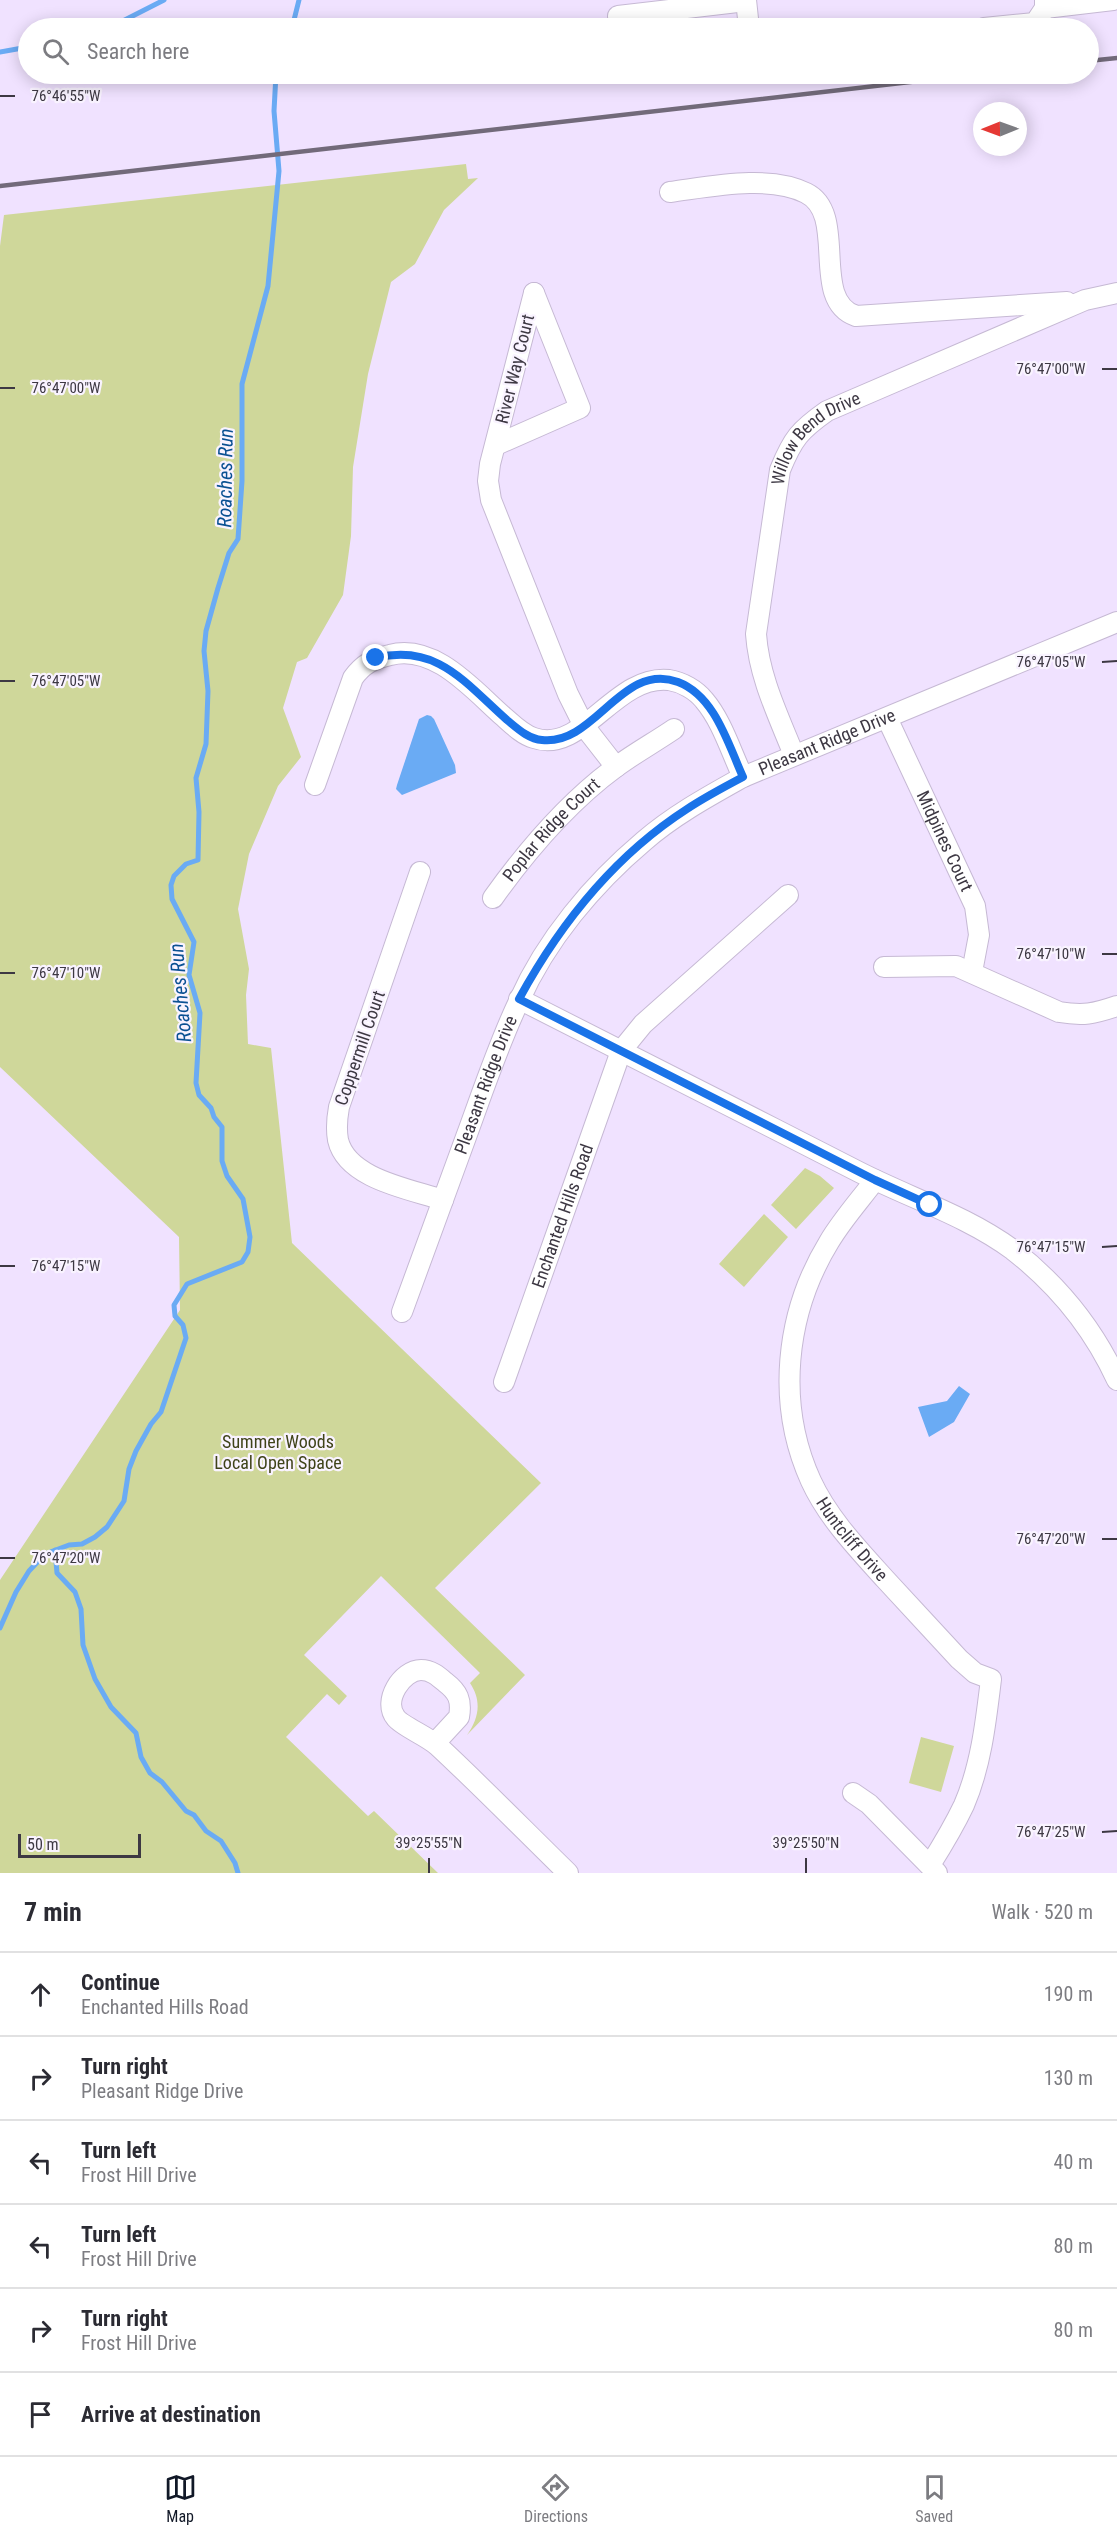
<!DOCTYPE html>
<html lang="en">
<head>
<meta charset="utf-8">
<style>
  :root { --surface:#fff; --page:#f2f2f3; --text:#2b2b33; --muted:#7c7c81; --line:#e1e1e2; --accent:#111827 }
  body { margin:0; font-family:"Roboto Condensed",sans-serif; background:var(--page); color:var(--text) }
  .compass { position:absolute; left:973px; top:102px; width:54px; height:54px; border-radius:50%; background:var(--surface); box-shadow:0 3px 15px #0003; rotate:269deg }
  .scale { position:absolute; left:18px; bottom:15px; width:123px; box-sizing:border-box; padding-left:6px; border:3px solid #3d3843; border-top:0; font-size:16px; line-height:21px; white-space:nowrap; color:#3d3843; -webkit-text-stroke:4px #f9f3ff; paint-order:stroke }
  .stop { position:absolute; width:18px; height:18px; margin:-14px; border:4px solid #1a73e8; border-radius:50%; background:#fff }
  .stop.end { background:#1a73e8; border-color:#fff; box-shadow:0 2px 6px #0008 }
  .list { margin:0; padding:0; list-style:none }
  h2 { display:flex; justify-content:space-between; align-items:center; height:78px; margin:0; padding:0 24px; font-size:26px }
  h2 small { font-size:20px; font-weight:400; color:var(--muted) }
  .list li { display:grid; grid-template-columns:39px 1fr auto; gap:18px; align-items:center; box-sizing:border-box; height:84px; padding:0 24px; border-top:2px solid var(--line) }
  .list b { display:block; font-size:22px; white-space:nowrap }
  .list p { margin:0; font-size:20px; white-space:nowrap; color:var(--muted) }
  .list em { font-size:20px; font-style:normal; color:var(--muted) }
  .icon { flex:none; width:33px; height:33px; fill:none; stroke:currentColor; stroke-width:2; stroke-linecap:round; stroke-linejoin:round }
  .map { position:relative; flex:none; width:1117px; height:1873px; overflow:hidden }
  .search { position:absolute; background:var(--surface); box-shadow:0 3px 15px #0003; left:18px; right:18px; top:18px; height:66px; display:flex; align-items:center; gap:15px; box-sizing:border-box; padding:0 21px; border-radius:33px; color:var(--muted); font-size:22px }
  .sheet { height:582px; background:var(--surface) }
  nav { display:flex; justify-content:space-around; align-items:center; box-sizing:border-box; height:84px; border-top:2px solid var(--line); background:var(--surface); font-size:16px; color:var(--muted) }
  nav a { display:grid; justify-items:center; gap:3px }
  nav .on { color:var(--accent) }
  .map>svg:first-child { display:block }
  .green { fill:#cfd79a }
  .water { fill:#6aabf4 }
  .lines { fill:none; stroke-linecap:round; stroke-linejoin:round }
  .stream { stroke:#6aabf4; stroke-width:5 }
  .minor-casing { stroke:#c6b9d4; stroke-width:22 }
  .minor { stroke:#fff; stroke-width:20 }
  .rail { stroke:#726a7a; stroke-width:4.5 }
  .route { stroke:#1a73e8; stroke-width:8 }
  .ticks { fill:none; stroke:#3d3843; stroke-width:2 }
  .labels { text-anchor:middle; stroke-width:4.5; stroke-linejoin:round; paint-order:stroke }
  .street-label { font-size:18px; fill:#3d3843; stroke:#f9f3ff }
  .park-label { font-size:18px; fill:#3f4319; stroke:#f9f3ff }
  .water-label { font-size:20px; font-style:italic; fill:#0b5193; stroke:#f9f3ff }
  .ticks-label { font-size:15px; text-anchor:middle; fill:#3d3843; stroke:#f9f3ff; stroke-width:4.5; stroke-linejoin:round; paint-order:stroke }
</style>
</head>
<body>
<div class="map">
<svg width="1117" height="1873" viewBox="0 0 1117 1873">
  <rect width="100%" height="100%" fill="#f0e2ff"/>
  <path class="green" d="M466,164L468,179L478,178L444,210L415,264L391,282L368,374L353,467L351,536L343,595L307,658L297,662L283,708L301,757L278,786L249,854L238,909L249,969L246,995L248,1044L271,1048L292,1243L541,1483L435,1588L525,1675L467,1735C479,1718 482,1701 470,1683L480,1673L381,1576L304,1655L347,1696L339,1705L327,1694L286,1737L368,1816L374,1811L438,1873H0V1580L180,1310L179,1237L0,1067V246L4,215Z
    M805,1168L820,1176L834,1188L796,1229L771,1205Z
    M764,1214L788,1237L744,1287L719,1264Z
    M921,1737L954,1746L941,1792L909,1783Z"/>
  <path class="water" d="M427,715L431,716L434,719L455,765L456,773L402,795L396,789L397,785L419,719Z
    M959,1386L970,1394L954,1422L929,1437L918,1407L947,1401Z"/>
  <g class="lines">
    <path class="stream" d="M109,28L164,0
      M292,28L299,0
      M0,52L28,47
      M55,1550L57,1573L75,1592L81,1609L83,1645L95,1679L111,1707L136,1733L141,1757L150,1773L162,1782L186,1811L194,1815L206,1831L221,1841L235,1863L238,1873
      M0,1628L16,1592L29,1571L45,1554L69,1545L82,1544L95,1537L107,1527L124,1501L129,1469L136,1451L151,1424L161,1412L186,1338L183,1325L175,1316L174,1305L187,1284L242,1262L248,1252L250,1237L243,1199L227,1176L222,1161V1127L214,1117L211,1108L199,1095L196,1083L200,1013L189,975L194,942L172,899L171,885L174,876L186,864L198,860L199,812L196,778L206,744L208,691L204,651L206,631L218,588L229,553L238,539L242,481V384L268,286L279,171L274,111L276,74"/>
    <g class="minor-casing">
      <g id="minor">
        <path d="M746,0L749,28"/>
        <path d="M1045,8L1113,0"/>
        <path d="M620,28L618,16L746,1"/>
        <path d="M984,28L1035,23L1045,8V0"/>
        <path d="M670,192C709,187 769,174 806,193C849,214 809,300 856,316L1067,302"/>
        <path d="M534,293L490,464L488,481L491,500L568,694L584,726L616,767"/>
        <path d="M496,445L580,408L534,293"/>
        <path id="s1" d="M887,718L975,906L979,935L972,972"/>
        <path id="s2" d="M794,755C778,715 759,677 756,634L780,470C793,438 800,430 827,411L1085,300L1117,293"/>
        <path d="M315,785L353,678C363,664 373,659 390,655C435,643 474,691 504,717C513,725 523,735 534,738C582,755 615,674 669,680C682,682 696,690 704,700C722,721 731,752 743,777"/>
        <path d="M420,872L339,1107C337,1118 336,1129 338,1140C347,1179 410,1189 443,1200"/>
        <path id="s3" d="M493,898C528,849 567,803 616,767C635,753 655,742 674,729"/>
        <path d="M884,967L956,966L1059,1012C1083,1016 1094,1014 1117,1006"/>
        <path d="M519,999C633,1057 746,1114 859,1172C910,1198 967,1216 1013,1250C1058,1285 1093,1328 1117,1380"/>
        <path id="s4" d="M875,1180C860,1200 842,1220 829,1242C785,1314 776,1404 811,1481C828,1518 858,1549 885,1579C910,1606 934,1632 959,1659L975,1673L991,1679C986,1721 981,1766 964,1805C954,1826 942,1846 930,1865"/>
        <path id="s5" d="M402,1312C424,1253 445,1195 466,1137C483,1091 498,1045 519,1001C546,940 593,884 644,841C674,815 709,796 743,777L1117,622"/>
        <path id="s6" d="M504,1382L621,1051L643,1024L788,895"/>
        <path d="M435,1743L459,1717C462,1700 458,1692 445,1682C438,1676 431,1670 421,1670C402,1670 382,1701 396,1718C402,1726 427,1736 438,1746C482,1787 525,1831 568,1873"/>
        <path d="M853,1793L869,1804L937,1873"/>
      </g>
    </g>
    <use href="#minor" class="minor"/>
    <path class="rail" d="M1088,61L1117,58
      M0,186L980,74"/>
  </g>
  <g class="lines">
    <path class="route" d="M376,658C437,643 465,683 507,720C517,728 528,739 542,740C595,746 622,661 678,682C715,696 728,744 743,777C724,787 705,797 687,809C614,856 560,924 519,999L875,1180L930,1205"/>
  </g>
  <path class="ticks" d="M0,96H15M1102,369H1117M0,388H15M1102,662L1117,661M0,681H15M1102,954H1117M0,973H15M1102,1247L1117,1246M0,1266H15M1102,1539H1117M0,1558H15M1102,1832L1117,1831M429,1858V1873M806,1858V1873"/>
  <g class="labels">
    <g class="street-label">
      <text transform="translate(515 369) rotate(-76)" y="6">River Way Court</text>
      <text dy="6" stroke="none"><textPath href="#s2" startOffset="342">Willow Bend Drive</textPath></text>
      <text dy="6" stroke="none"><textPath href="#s5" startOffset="746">Pleasant Ridge Drive</textPath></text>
      <text dy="6" stroke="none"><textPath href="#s3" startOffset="90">Poplar Ridge Court</textPath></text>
      <text dy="6" stroke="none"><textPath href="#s1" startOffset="136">Midpines Court</textPath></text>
      <text transform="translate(360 1048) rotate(-71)" y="6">Coppermill Court</text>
      <text dy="6" stroke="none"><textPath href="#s5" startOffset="242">Pleasant Ridge Drive</textPath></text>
      <text dy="6" stroke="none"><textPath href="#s6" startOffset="176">Enchanted Hills Road</textPath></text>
      <text dy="6" stroke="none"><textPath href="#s4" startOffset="398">Huntcliff Drive</textPath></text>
    </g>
    <g class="park-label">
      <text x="278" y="1448">Summer Woods<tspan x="278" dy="21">Local Open Space</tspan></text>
    </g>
    <g class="water-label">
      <text transform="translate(225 478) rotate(-89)" y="7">Roaches Run</text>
      <text transform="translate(180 993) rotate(-95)" y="7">Roaches Run</text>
    </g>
  </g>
  <g class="ticks-label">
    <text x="66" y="101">76°46'55"W</text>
    <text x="1051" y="374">76°47'00"W</text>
    <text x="66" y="393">76°47'00"W</text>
    <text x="1051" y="667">76°47'05"W</text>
    <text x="66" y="686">76°47'05"W</text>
    <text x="1051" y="959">76°47'10"W</text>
    <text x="66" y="978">76°47'10"W</text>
    <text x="1051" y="1252">76°47'15"W</text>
    <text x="66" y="1271">76°47'15"W</text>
    <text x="1051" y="1544">76°47'20"W</text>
    <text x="66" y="1563">76°47'20"W</text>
    <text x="1051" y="1837">76°47'25"W</text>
    <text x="429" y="1848">39°25'55"N</text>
    <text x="806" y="1848">39°25'50"N</text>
  </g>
</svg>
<svg class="compass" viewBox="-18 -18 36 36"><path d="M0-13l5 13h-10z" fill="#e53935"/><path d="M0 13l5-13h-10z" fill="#7c7c81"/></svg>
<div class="scale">50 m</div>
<div class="stop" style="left:930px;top:1205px"></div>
<div class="stop end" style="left:376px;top:658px"></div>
<div class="search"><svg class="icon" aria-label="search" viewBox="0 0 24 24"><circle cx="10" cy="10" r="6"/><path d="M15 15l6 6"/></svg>Search here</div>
</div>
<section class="sheet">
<h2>7 min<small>Walk · 520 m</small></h2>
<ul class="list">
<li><svg class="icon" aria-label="ahead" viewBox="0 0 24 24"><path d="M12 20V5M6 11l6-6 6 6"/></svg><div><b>Continue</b><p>Enchanted Hills Road</p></div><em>190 m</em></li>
<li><svg class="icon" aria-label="right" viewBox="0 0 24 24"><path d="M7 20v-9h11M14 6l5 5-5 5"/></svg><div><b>Turn right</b><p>Pleasant Ridge Drive</p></div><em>130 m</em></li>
<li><svg class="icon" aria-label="left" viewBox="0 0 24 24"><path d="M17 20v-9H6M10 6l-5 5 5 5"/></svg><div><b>Turn left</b><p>Frost Hill Drive</p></div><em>40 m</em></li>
<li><svg class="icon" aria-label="left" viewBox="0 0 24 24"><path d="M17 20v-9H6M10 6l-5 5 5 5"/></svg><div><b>Turn left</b><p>Frost Hill Drive</p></div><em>80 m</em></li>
<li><svg class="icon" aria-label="right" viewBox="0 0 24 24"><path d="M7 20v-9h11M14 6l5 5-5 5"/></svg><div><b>Turn right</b><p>Frost Hill Drive</p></div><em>80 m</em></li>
<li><svg class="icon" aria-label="arrive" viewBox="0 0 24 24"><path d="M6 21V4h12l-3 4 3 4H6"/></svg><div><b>Arrive at destination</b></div></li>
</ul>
</section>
<nav>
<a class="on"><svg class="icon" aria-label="map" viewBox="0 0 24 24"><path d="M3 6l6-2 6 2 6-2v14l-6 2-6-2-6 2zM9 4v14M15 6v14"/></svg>Map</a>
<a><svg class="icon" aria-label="directions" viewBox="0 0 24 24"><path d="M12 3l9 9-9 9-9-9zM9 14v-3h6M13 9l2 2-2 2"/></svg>Directions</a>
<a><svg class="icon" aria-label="saved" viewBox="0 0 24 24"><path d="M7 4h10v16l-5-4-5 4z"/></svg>Saved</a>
</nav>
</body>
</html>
